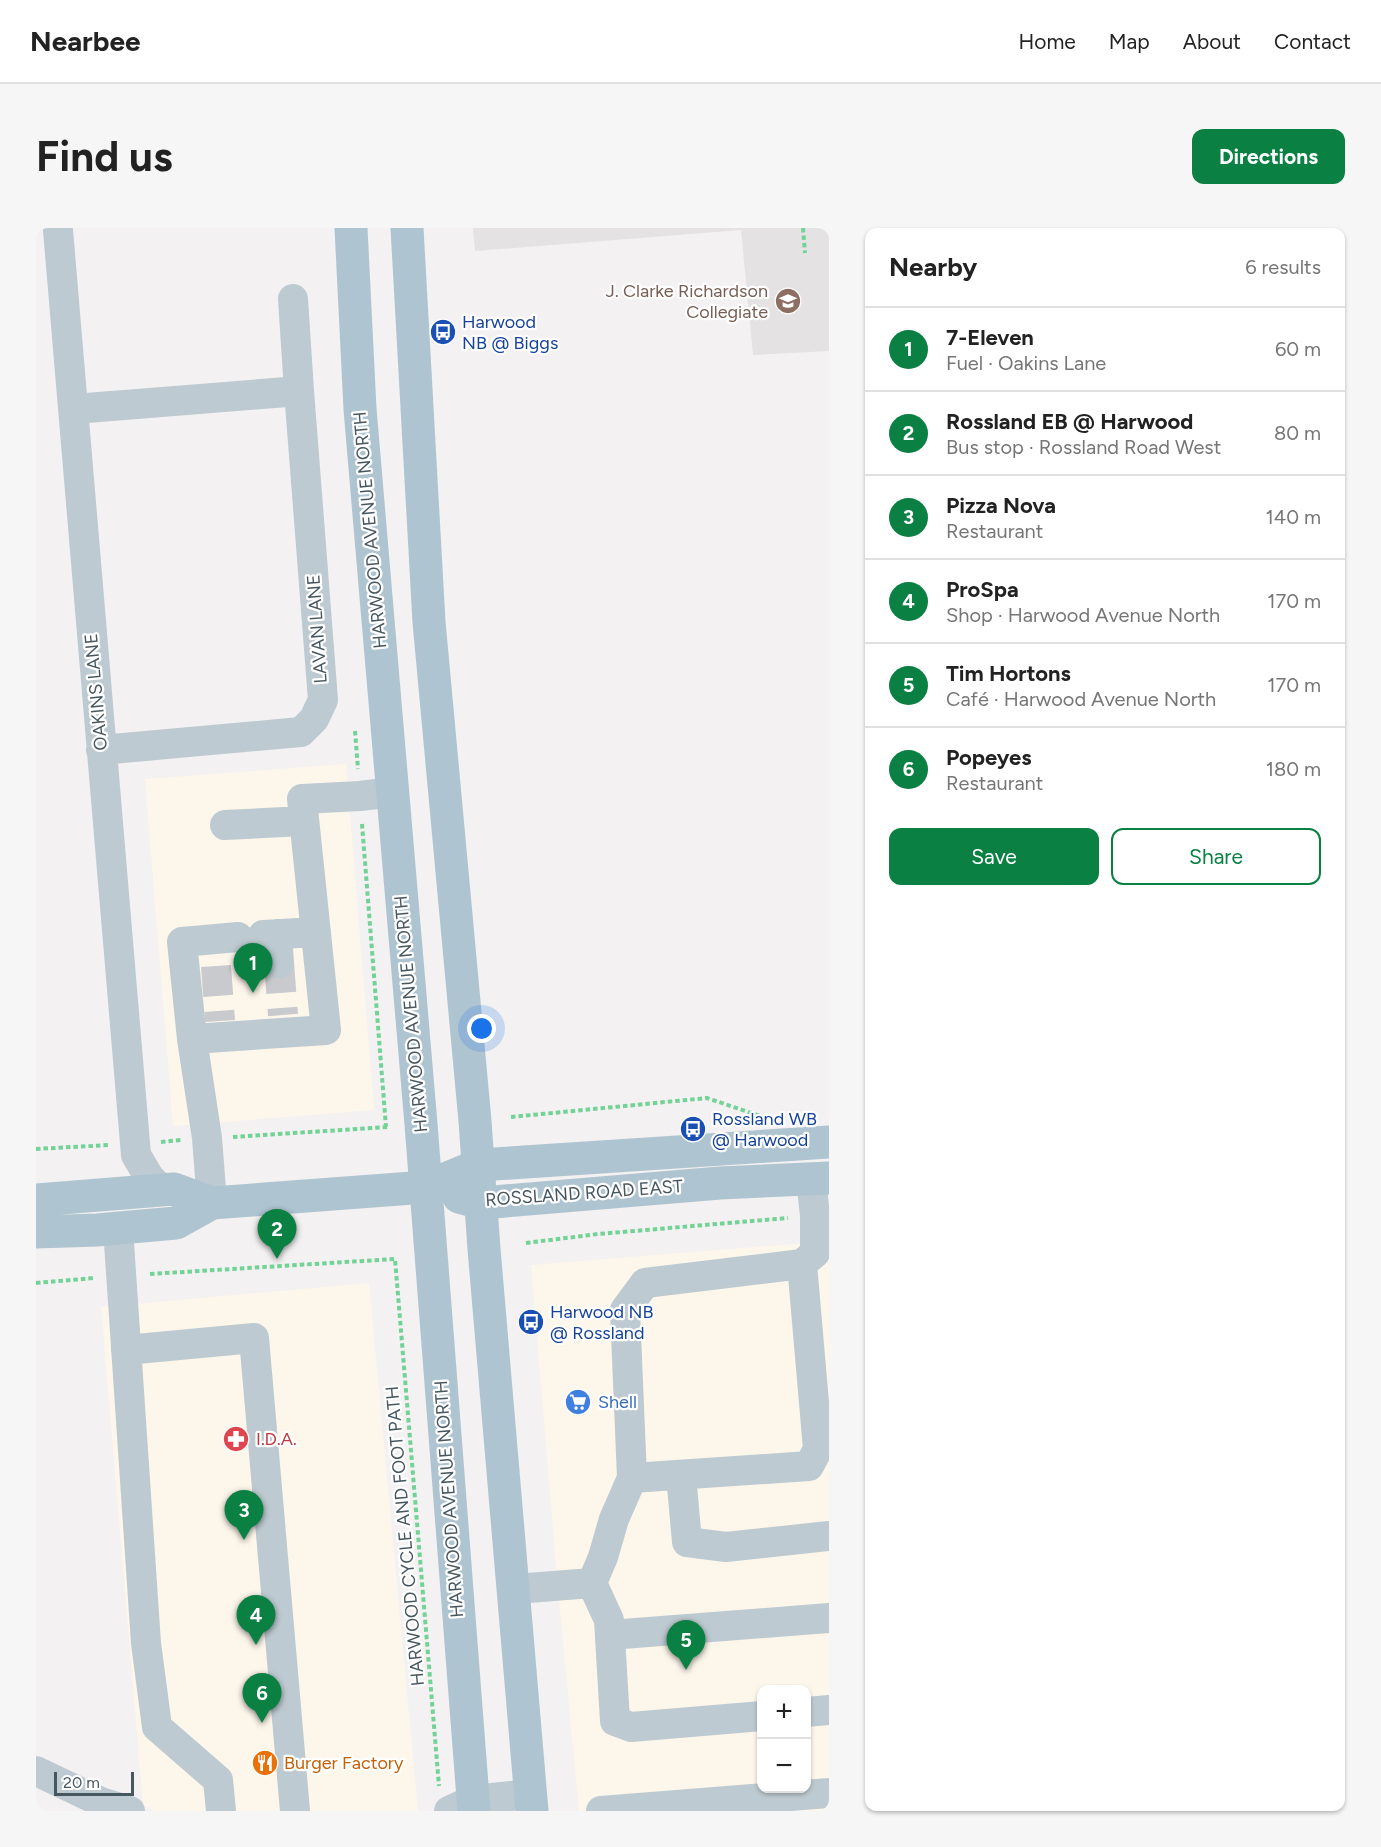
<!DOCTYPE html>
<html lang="en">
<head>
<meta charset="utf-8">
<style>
  :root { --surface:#fff; --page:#f6f6f6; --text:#222; --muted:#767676; --line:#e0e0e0; --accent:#0b8043 }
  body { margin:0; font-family:Figtree,sans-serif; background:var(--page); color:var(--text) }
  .controls { position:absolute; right:18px; bottom:18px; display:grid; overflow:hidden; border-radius:12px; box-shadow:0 2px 4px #0004 }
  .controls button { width:54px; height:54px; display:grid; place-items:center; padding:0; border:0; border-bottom:2px solid var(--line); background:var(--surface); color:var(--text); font:30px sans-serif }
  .scale { position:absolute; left:18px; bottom:15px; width:80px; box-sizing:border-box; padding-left:6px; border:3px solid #475760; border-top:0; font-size:16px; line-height:21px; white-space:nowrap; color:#475760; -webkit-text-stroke:4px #fff; paint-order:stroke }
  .you { position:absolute; left:446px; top:801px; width:21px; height:21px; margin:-15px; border:4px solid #fff; border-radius:50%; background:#1a73e8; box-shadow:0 0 0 9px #1a73e833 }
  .badge { display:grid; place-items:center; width:39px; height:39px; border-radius:50%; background:var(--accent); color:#fff; font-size:20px; font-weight:700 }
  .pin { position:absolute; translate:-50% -50px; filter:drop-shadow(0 2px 3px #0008) }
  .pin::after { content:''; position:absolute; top:32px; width:21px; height:18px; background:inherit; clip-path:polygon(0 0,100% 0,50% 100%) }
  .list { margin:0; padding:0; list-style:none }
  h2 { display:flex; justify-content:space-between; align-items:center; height:78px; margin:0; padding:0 24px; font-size:26px }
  h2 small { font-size:20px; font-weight:400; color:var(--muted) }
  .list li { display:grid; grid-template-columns:39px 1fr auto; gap:18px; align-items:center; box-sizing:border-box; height:84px; padding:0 24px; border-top:2px solid var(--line) }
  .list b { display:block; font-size:22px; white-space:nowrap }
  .list p { margin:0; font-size:20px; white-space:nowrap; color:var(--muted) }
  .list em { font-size:20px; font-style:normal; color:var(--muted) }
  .actions { display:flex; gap:12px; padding:18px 24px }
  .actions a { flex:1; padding:14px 0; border:2px solid var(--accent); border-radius:12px; text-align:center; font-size:21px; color:var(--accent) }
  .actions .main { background:var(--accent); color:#fff }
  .map { position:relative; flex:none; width:793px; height:1583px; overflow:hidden; border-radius:12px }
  header { display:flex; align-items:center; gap:36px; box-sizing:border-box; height:84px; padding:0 30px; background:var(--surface); border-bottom:2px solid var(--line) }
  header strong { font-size:28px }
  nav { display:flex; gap:33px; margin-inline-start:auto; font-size:21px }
  .intro { display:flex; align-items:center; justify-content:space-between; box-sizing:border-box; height:144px; padding:0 36px }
  h1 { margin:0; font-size:42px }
  .button { padding:15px 27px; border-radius:12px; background:var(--accent); color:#fff; font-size:21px; font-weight:700 }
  main { display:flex; gap:36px; padding:0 36px }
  aside { flex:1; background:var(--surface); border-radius:12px; box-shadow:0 2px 4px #0004 }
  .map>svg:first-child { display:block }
  .commercial { fill:#fdf6eb; fill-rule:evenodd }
  .education { fill:#e4e2e3 }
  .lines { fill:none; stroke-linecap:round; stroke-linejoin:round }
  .minor-tunnel { stroke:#c8cacd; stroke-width:30; stroke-dasharray:30 15; stroke-linecap:butt }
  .path { stroke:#73d397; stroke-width:4; stroke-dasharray:4.5 3; stroke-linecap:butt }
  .minor { stroke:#becad1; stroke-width:30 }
  .major { stroke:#afc4d1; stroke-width:33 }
  .labels { text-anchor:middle; stroke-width:4.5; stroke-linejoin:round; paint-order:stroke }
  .education-label { font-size:18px; fill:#785e54; stroke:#fff; text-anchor:end }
  .transit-label { font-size:18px; fill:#164399; stroke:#fff; text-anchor:start }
  .street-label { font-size:18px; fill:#475760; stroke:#fff }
  .shop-label { font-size:18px; fill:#366cbe; stroke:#fff; text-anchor:start }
  .health-label { font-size:18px; fill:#be3a42; stroke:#fff; text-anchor:start }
  .food-label { font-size:18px; fill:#c56008; stroke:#fff; text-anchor:start }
</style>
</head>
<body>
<header>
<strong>Nearbee</strong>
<nav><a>Home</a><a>Map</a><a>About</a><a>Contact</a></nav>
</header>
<div class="intro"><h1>Find us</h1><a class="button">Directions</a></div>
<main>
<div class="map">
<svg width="793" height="1583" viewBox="0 0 793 1583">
  <rect width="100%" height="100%" fill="#f3f1f1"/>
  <path class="commercial" d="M310,536L338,882L137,898L109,551Z
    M793,1013V1583H543L521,1350L495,1037ZM726,1462H770V1560H726Z
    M333,1055L382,1583H118L107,1577L65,1079Z"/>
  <path class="education" d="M437,0H793V123L717,127L705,2L439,23Z"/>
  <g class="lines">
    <path class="minor-tunnel" d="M243,735L247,787
      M180,738L184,793"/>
    <path class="path" d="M767,0L769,25
      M319,503L322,541
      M326,596L350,899
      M475,889L671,870L724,888
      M197,909L351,899
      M125,914L145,912
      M0,921L73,917
      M490,1015L562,1006L752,990
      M114,1046L359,1031L403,1558
      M0,1055L58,1050"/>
    <path class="minor" d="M22,2L100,927L113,949L126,962
      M257,71L263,163
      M38,181L263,163L287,472L278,491L265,504L65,522
      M189,597L268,593
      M241,706L243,735
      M227,707L280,704
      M156,811L146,714L202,709
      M176,975L171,910L156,811L290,802L266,571L324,568L357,564
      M82,1000L110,1415L121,1499L182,1552L185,1583
      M90,1122L218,1110L259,1583
      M645,1247L651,1314L690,1319L793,1308
      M596,1250L773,1238L782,1221L766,1036
      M556,1355L573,1392L579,1493L595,1499L726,1488
      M479,1361L556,1355L567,1329L578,1291L596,1250L589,1082L609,1055L766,1036L779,1025V988L775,951
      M574,1407L793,1390
      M770,1484L793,1482
      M0,1543L65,1574L94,1583
      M413,1583L437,1572L494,1566
      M565,1583L793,1565"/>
    <path class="major" d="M315,0L324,181L385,896L438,1583
      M371,0L393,394L439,893L448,1021L496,1583
      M423,969L445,975L684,955L793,950
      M0,972L138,961L176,975
      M0,1004L61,1002L140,995L176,975L390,959L443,937L793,914"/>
  </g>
  <defs>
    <g id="school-disc" transform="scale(1.35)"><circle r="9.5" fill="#8d6e63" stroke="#fff"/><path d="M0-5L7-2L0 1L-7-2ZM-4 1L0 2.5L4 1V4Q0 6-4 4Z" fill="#fff"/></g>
    <g id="bus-disc" transform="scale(1.35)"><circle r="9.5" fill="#1a4fb4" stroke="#fff"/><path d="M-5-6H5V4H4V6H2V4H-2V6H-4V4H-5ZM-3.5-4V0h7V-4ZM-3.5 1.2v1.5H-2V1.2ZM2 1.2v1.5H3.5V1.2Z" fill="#fff"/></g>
    <g id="supermarket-disc" transform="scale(1.35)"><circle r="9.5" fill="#3f7fe0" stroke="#fff"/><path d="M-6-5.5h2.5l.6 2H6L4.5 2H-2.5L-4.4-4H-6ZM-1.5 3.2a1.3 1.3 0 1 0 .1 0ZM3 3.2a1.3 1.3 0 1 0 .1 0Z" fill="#fff"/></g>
    <g id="pharmacy-disc" transform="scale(1.35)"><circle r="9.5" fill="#e0444e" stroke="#fff"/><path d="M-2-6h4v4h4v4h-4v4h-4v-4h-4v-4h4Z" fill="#fff"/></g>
    <g id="restaurant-disc" transform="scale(1.35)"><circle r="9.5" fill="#e8710a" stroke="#fff"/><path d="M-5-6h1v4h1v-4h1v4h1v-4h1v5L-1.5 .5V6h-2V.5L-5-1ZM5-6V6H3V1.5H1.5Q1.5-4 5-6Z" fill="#fff"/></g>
  </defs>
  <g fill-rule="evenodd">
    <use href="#school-disc" x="752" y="73"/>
    <use href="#bus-disc" x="407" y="104"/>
    <use href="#bus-disc" x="657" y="901"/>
    <use href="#bus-disc" x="495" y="1094"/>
    <use href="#supermarket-disc" x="542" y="1174"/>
    <use href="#pharmacy-disc" x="200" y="1211"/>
    <use href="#restaurant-disc" x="229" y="1535"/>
  </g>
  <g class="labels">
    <g class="education-label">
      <text x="732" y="69">J. Clarke Richardson<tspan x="732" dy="21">Collegiate</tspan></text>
    </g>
    <g class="transit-label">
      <text x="426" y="100">Harwood<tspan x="426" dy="21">NB @ Biggs</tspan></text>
      <text x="676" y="897">Rossland WB<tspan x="676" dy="21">@ Harwood</tspan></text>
      <text x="514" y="1090">Harwood NB<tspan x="514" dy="21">@ Rossland</tspan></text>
    </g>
    <g class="street-label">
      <text transform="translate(334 302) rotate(-95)" y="6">HARWOOD AVENUE NORTH</text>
      <text transform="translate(281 401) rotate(-94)" y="6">LAVAN LANE</text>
      <text transform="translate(60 464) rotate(-95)" y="6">OAKINS LANE</text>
      <text transform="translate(375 786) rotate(-95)" y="6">HARWOOD AVENUE NORTH</text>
      <text transform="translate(548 965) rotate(-4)" y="6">ROSSLAND ROAD EAST</text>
      <text transform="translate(413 1271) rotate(-94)" y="6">HARWOOD AVENUE NORTH</text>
      <text transform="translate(369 1308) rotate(-95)" y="6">HARWOOD CYCLE AND FOOT PATH</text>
    </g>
    <g class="shop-label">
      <text x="562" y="1180">Shell</text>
    </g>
    <g class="health-label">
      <text x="220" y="1217">I.D.A.</text>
    </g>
    <g class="food-label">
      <text x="248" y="1541">Burger Factory</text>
    </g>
  </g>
</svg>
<div class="controls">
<button>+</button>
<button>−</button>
</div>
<div class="scale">20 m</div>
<div class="you"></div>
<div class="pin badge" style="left:217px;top:765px">1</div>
<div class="pin badge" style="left:241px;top:1031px">2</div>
<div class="pin badge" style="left:208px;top:1312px">3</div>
<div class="pin badge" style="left:220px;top:1417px">4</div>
<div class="pin badge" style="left:650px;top:1442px">5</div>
<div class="pin badge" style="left:226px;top:1495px">6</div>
</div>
<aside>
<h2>Nearby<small>6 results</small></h2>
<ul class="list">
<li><span class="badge">1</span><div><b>7-Eleven</b><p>Fuel · Oakins Lane</p></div><em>60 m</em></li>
<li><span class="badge">2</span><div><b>Rossland EB @ Harwood</b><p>Bus stop · Rossland Road West</p></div><em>80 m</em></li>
<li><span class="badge">3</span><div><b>Pizza Nova</b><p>Restaurant</p></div><em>140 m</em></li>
<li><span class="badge">4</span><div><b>ProSpa</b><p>Shop · Harwood Avenue North</p></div><em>170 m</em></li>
<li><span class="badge">5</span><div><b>Tim Hortons</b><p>Café · Harwood Avenue North</p></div><em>170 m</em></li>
<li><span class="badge">6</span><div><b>Popeyes</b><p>Restaurant</p></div><em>180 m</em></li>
</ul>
<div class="actions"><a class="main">Save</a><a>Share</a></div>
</aside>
</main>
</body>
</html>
